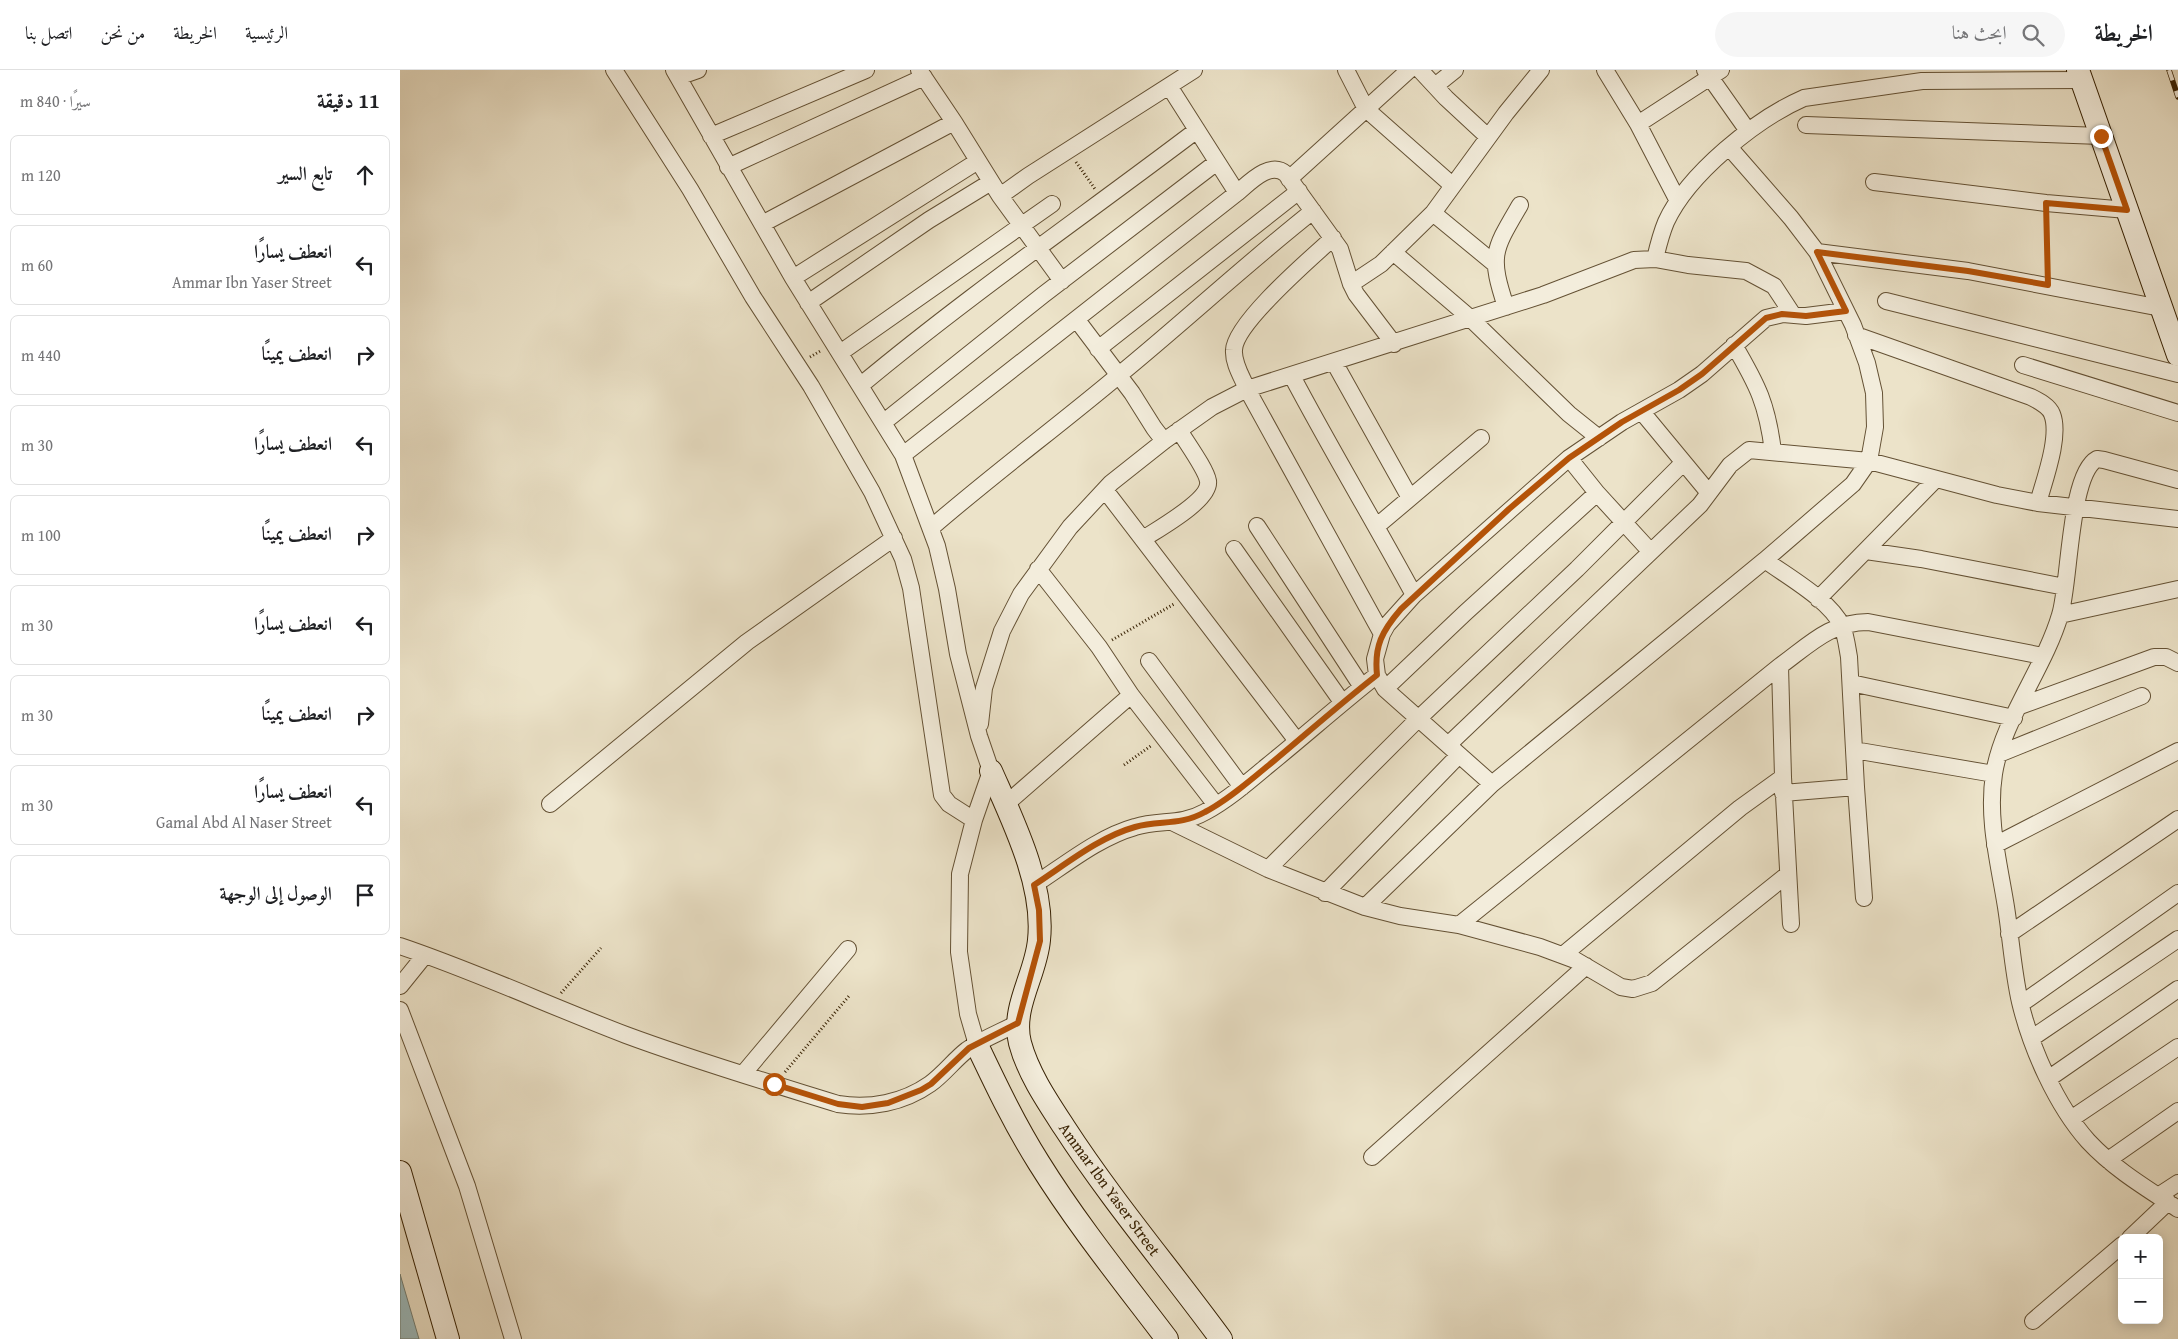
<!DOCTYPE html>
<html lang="ar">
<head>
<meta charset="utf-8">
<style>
  :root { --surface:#fff; --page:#f6f6f6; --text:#202124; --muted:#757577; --line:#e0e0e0 }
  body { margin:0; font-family:"Gentium Book Plus",Amiri,serif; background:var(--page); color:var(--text); direction:rtl }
  .controls { position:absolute; right:15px; bottom:15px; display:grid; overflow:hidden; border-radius:8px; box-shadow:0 2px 12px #0003 }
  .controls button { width:45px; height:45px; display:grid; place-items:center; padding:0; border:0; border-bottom:1px solid var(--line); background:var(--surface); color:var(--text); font:25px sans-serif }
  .stop { position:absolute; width:15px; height:15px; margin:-11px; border:4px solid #b45309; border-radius:50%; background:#fff }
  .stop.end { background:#b45309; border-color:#fff; box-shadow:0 1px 5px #0008 }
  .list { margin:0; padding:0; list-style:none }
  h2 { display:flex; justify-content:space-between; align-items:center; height:65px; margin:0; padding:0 20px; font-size:21px }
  h2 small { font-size:16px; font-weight:400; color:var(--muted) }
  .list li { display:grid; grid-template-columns:32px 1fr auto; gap:15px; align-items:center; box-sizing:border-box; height:80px; margin:0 10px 10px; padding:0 10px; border:1px solid var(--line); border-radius:8px }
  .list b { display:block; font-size:19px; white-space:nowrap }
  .list p { margin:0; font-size:16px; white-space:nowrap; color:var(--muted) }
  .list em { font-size:16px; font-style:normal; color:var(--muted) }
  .icon { flex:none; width:28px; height:28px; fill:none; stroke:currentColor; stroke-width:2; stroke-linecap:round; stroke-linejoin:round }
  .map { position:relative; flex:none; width:1778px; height:1269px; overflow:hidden; direction:ltr }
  header { display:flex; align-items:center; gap:30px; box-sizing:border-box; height:70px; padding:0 25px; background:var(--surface); border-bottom:1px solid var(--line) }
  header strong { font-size:24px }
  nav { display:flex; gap:28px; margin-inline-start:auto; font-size:18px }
  .search { width:350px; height:45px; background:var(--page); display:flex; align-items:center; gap:12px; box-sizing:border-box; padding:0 18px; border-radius:28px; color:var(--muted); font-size:19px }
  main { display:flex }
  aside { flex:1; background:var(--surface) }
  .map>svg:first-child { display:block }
  .water { fill:#9cbcbf; stroke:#737e73 }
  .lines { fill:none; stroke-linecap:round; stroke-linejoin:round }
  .street-casing { stroke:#645134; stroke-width:18 }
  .secondary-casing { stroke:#362002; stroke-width:24 }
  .path { stroke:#362002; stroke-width:3; stroke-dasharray:1 2.5; stroke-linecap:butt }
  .street { stroke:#f3eddc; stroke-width:16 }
  .secondary { stroke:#f3eddc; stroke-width:22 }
  .rail-casing { stroke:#362002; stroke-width:5.5 }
  .rail { stroke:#f3eddc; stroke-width:4; stroke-dasharray:11; stroke-linecap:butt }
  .route { stroke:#b45309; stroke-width:6 }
  .labels { text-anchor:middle; stroke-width:4; stroke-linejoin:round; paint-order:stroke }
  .street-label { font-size:16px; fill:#362002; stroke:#f3eddc }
</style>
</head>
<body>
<header>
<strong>الخريطة</strong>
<div class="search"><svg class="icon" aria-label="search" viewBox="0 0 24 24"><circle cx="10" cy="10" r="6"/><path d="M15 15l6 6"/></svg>ابحث هنا</div>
<nav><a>الرئيسية</a><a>الخريطة</a><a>من نحن</a><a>اتصل بنا</a></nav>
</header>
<main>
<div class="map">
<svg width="1778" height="1269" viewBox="0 0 1778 1269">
  <rect width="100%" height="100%" fill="#ece3c9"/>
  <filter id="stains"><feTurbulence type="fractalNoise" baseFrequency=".004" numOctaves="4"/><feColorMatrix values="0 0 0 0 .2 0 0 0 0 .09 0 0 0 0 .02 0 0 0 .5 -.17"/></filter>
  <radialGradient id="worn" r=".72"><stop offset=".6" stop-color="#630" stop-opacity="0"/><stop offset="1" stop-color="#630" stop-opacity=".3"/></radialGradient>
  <path class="water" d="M0,1204L19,1269H0Z"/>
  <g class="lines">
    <g class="street-casing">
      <path id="street" d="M214,0L290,119L353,227L411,316L472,422L503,489L511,518L542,725L549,734L574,750
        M274,0L393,208L503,385L537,476L547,519L558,584L579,666L591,701L574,750L560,804L559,882L568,944L577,975
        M519,0L554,52L600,126L662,211
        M946,0L966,39L1052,115
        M1020,0L1046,28L1088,67
        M1205,0L1238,54L1278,131
        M1305,0L1348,61
        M278,7L298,0
        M769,16L837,123
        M1035,16L1055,0
        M1238,54L1321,0
        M1406,55L1701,66
        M311,66L466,0
        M328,97L524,7
        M889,109L1009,0
        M1474,112L1646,133L1727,140
        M600,126L628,106L794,0
        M1033,143L1095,194
        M362,154L554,52
        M933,168C911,188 835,253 834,280C833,293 842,307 847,319L982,564
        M993,182L1069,247L1169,344L1199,368
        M1417,182L1568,201L1761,238
        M1255,189C1258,176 1261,164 1266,152C1288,104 1356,49 1404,28L1522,11L1681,10
        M393,208L578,91
        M951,214L981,194L1033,143L1106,43L1141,0
        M1486,231L1778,304
        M408,233L529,150L591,112
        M1106,237C1089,185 1093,181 1120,135
        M677,250L732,323L754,358L764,371
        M1456,265L1631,327C1639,331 1649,336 1652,344C1661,366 1644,411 1638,433
        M1334,275C1358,316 1367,334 1373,381
        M698,279L899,121
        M440,283L652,134
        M934,292L1010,428
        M1623,295L1778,343
        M892,306C931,380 974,451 1014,525
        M461,315C569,225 685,145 797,60
        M1242,342L1309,423
        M484,352L643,225L817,92
        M503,385L837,123C849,113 870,90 886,104L940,179L951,214L956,224L994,274
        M1169,388L1197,423L1250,481
        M1778,410L1704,390L1697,389C1669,404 1670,514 1660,545C1645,597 1602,651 1594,704C1587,749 1599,793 1606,837C1611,869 1613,901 1620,932C1631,978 1656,1035 1688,1071C1714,1099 1746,1118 1778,1139
        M705,420L897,671
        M857,456L962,617
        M977,456L1081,368
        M531,458C592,405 657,357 719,305C785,251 847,193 913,141
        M743,469C758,459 811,430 808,411C806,399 786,372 779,360
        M834,479L942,632
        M1466,481L1521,489L1665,517
        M1365,490C1388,507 1430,530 1442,556C1446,566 1447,576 1449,587L1456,717L1464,828
        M638,499L699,577L731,625L816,735
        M1418,529L1536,409
        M1660,545L1778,519
        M749,591L842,717
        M1380,596L1383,707L1391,854
        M1451,613L1614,648
        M985,619L1065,543L1197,423
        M1620,636L1754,587H1766L1778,593
        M580,654L584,618L602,561L621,524L670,457L711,413L764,371L812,337L847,319L1143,225L1234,190L1255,189L1288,195L1346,201L1374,216L1393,245
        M1048,675L1300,435L1330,395L1349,380L1469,391L1597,425L1638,433L1778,449
        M1454,680L1594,704
        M1599,684L1742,626
        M1092,714L985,619L977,605L975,589L982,564L987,555L1014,525L1169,388L1222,352L1279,320L1302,304L1366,248L1383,244L1406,246L1446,241
        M1383,723L1456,717
        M150,734L347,572L494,468
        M606,734L731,625
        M774,753L868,799L965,837L1000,846L1059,855L1140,877L1175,890L1221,917L1233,919L1252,913L1388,804
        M1595,775L1778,681
        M868,799L1018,649L1177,499L1283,393
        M634,815C665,795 699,767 735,757C760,749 780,756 805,742C827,730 847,713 866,697C903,667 939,635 977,605
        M925,823L1059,685
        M965,837L1092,714L1365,490L1453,414L1469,391L1475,357L1474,323L1467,293L1453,255L1417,182L1391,148L1329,77
        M1059,855L1380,596C1409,575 1430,552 1468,552L1643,586
        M1609,864L1778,749
        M0,876C77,902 150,936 226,965C296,991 367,1012 438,1034C470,1039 503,1033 530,1014C544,1004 554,990 567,980C582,969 601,962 618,953
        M1163,885L1340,738L1383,707
        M0,916L25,885
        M1621,934L1778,823
        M0,940L67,1116L113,1269
        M1632,968L1778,869
        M343,1004L448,879
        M1648,1009L1778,919
        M1671,1049L1778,977
        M972,1087L1186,896
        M1708,1090L1778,1041
        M1758,1126L1778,1113
        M1730,1168L1768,1132
        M1633,1251L1722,1175"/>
    </g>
    <g class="secondary-casing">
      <path id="secondary" d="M1678,0L1778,285
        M591,701C613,751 645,815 639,870C636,905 611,937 620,973C628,1003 647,1031 664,1057C712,1131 769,1198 821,1269
        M577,975C596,1015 615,1055 639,1093C677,1154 723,1211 767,1269
        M0,1102L48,1269"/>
    </g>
    <path class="path" d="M676,92L695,119
      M1647,149L1648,202
      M410,287L422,280
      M712,570L774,534
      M724,695L752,675
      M161,923L201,878
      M385,1002L449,926"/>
    <use href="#street" class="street"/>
    <use href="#secondary" class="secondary"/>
    <g class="rail-casing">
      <path id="rail" d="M1769,0L1778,27"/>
    </g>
    <use href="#rail" class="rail"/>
  </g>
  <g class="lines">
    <path class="route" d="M374,1014L438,1034L462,1037L488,1033L521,1020L531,1014L569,978L618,953L640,871L639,840L634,815C665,795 699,767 735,757C760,750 780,756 805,742C828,730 849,711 869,695C905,665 940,634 977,605C974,576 982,561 1001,539L1109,439L1169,388L1222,352L1279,320L1302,304L1366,248L1382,244L1406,246L1446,241L1417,182L1568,201L1648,215L1646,133L1727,140L1701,66"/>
  </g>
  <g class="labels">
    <g class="street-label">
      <text transform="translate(710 1119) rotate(54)" y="6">Ammar Ibn Yaser Street</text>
    </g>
  </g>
  <rect width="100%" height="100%" filter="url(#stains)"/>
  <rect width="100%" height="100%" fill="url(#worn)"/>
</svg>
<div class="controls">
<button>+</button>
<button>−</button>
</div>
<div class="stop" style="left:374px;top:1014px"></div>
<div class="stop end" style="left:1701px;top:66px"></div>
</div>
<aside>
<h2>11 دقيقة<small>سيرًا · 840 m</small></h2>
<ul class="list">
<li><svg class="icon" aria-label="ahead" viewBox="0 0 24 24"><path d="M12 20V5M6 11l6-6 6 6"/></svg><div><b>تابع السير</b></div><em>120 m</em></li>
<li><svg class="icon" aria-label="left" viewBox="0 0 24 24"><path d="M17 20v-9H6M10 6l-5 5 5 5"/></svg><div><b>انعطف يسارًا</b><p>Ammar Ibn Yaser Street</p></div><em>60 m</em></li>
<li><svg class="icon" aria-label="right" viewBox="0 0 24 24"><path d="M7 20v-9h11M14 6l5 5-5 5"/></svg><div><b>انعطف يمينًا</b></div><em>440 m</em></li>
<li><svg class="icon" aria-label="left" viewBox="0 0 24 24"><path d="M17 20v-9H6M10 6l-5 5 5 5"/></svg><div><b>انعطف يسارًا</b></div><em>30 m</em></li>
<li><svg class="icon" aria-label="right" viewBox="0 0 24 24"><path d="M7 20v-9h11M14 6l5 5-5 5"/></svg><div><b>انعطف يمينًا</b></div><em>100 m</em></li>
<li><svg class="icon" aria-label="left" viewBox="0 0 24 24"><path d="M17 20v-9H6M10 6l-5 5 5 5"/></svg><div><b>انعطف يسارًا</b></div><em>30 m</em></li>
<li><svg class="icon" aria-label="right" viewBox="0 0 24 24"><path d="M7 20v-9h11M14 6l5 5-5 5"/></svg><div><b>انعطف يمينًا</b></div><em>30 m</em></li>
<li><svg class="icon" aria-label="left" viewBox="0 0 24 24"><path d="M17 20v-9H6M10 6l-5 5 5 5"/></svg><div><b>انعطف يسارًا</b><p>Gamal Abd Al Naser Street</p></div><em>30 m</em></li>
<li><svg class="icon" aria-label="arrive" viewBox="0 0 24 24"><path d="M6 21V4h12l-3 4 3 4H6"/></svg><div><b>الوصول إلى الوجهة</b></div></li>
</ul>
</aside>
</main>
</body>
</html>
